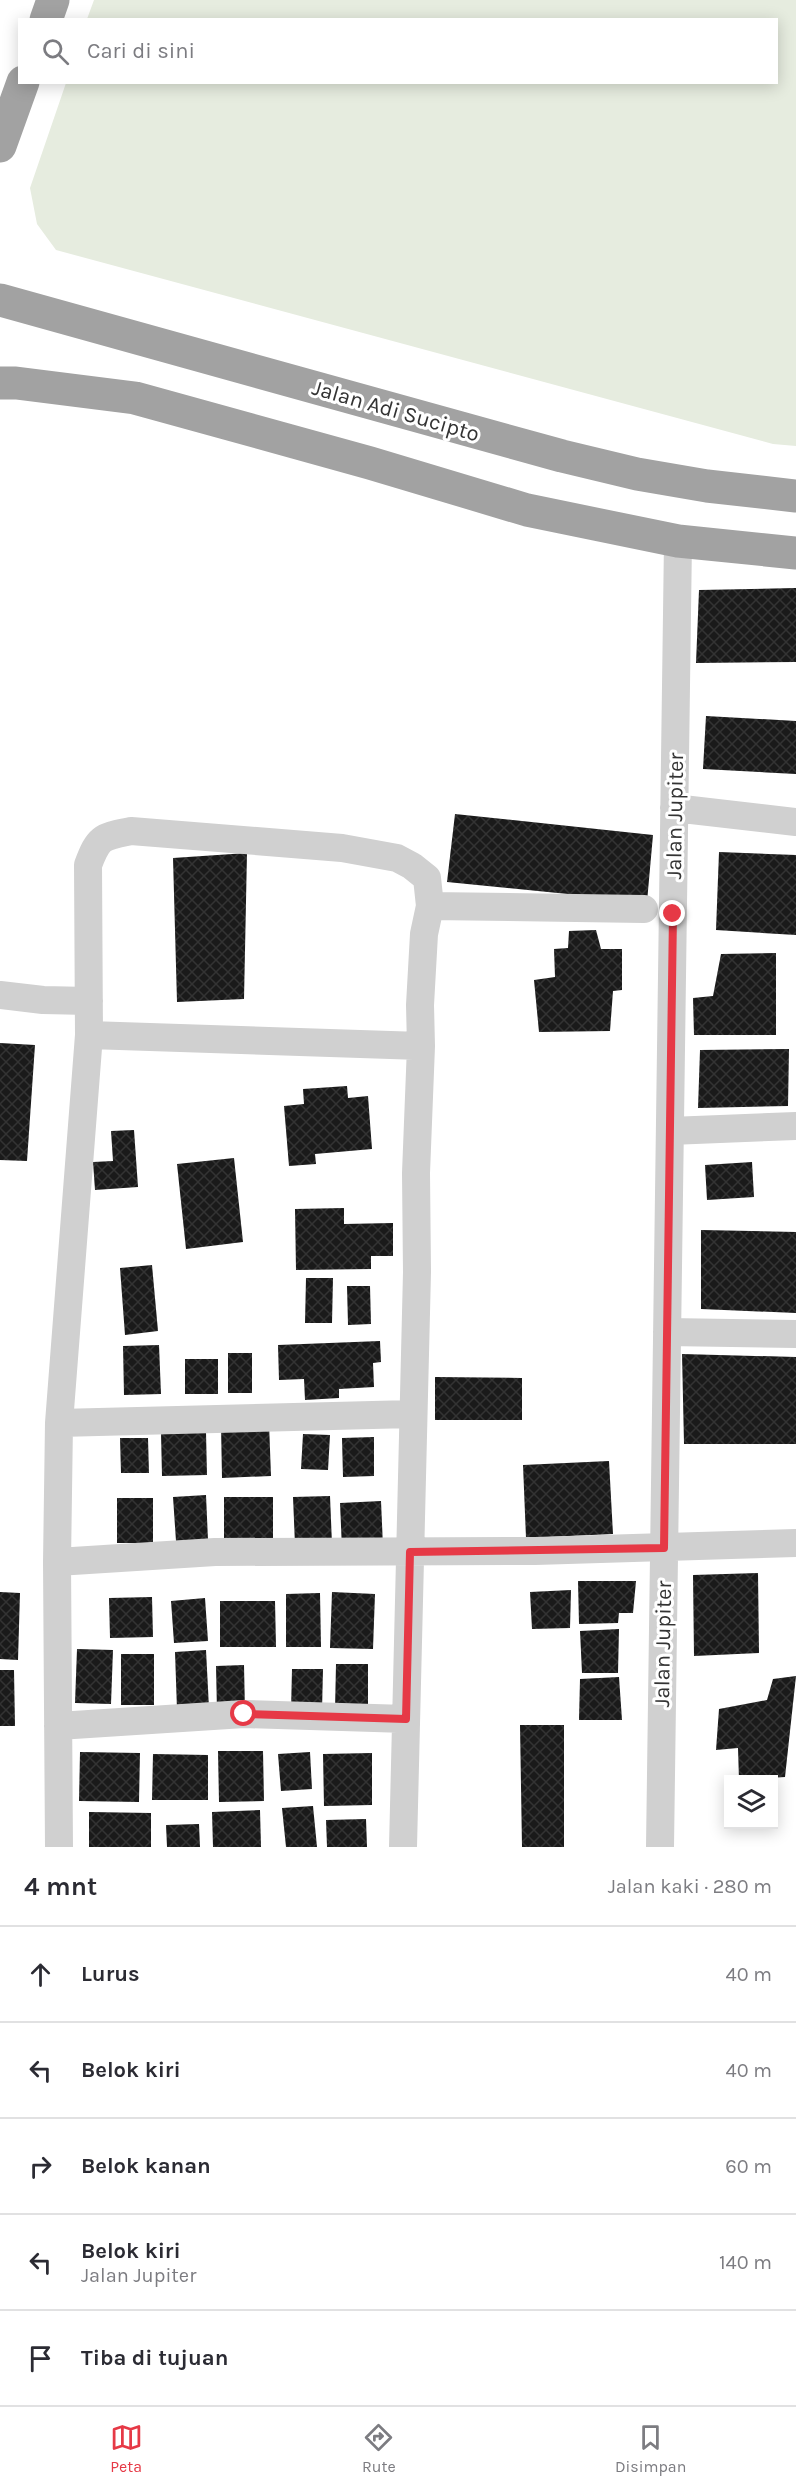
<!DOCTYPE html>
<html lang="id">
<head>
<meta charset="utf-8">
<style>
  :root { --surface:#fff; --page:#f2f2f3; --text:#2b2b33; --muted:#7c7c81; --line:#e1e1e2; --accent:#e63946 }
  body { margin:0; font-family:Karla,sans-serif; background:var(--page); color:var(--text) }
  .controls { position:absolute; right:18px; bottom:18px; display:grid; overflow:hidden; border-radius:0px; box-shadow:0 3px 15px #0003 }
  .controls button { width:54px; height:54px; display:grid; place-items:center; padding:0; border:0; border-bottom:2px solid var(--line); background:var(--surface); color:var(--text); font:30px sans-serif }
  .stop { position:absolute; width:18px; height:18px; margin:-14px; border:4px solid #e63946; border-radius:50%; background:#fff }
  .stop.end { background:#e63946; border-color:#fff; box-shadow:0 2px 6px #0008 }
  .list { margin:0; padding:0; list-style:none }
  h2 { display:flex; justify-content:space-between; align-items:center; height:78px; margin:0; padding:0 24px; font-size:26px }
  h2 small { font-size:20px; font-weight:400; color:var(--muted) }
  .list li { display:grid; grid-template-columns:39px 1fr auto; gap:18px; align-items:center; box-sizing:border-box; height:96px; padding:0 24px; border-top:2px solid var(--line) }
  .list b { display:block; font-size:22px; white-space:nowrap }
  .list p { margin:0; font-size:20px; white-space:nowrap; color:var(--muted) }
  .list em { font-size:20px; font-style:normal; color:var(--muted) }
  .icon { flex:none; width:33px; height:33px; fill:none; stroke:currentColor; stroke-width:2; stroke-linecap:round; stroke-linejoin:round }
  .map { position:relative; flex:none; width:796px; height:1847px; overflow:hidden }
  .search { position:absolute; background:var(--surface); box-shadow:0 3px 15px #0003; left:18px; right:18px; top:18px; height:66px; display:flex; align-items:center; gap:15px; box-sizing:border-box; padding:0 21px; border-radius:0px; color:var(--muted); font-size:22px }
  .sheet { height:558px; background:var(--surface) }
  nav { display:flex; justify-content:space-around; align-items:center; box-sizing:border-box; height:84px; border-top:2px solid var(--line); background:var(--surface); font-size:16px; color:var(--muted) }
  nav a { display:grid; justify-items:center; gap:3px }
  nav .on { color:var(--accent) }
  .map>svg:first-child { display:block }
  .green { fill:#e6ecdf }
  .building { fill:url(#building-cross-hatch) }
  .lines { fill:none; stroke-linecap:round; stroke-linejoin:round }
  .minor { stroke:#d0d0d0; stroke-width:28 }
  .trunk { stroke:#a2a2a2; stroke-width:33 }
  .route { stroke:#e63946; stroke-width:8 }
  .labels { text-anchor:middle; stroke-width:6; stroke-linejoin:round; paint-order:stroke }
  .street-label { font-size:22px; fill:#333; stroke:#fff }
</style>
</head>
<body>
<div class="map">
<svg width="796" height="1847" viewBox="0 0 796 1847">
  <defs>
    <pattern id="building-cross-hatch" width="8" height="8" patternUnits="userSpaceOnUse" patternTransform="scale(1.5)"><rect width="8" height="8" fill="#1a1a1a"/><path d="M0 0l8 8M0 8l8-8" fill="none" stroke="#333"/></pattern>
  </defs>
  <rect width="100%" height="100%" fill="#fff"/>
  <path class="green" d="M94,0H796V446L773,444L56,250L37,224L30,188L66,83L776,82V20L87,19Z"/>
  <path class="building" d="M796,588V662L696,663L699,590Z
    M706,716L796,721V774L703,769Z
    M455,814L653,835L647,902L447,882Z
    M719,852L796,855V935L716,930Z
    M247,853L244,999L177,1002L173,858Z
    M596,930L601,949H622V990L613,991L610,1031L539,1032L534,980L555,977L554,949L568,948L569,931Z
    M776,953V1035H694L693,998L713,996L721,954Z
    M0,1043L35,1045L27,1161L0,1160Z
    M789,1049L788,1106L698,1108L700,1050Z
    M347,1086L348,1098L368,1096L372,1149L315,1154L316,1164L289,1166L284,1106L304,1104L303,1089Z
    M134,1130L138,1187L95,1190L93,1162L113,1161L111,1131Z
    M234,1158L243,1242L186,1249L177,1164Z
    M752,1162L754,1197L707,1200L705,1165Z
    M344,1208V1224L393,1223V1256H371V1269L296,1270L295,1209Z
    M701,1230L796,1232V1313L701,1309Z
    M152,1265L158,1331L125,1335L120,1268Z
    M306,1278H333L332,1323H305Z
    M347,1286H370L371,1324L348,1325Z
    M380,1341L381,1362L373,1363L374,1387L339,1389V1398L305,1400L304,1379L279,1380L278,1345Z
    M159,1345L161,1394L124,1395L123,1346Z
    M228,1353H252V1393H228Z
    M682,1354L796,1357V1444H684Z
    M185,1359H218V1394H185Z
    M435,1377L522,1378V1420H435Z
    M269,1423L271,1476L222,1478L221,1425Z
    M206,1432L207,1475L162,1476L161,1433Z
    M303,1434L330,1435L328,1470L301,1469Z
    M374,1437V1476L343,1477L342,1438Z
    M120,1438H148L149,1473H121Z
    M609,1461L613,1534L526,1538L523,1465Z
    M206,1495L208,1540L176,1541L173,1497Z
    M330,1496L332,1544L295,1545L293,1497Z
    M224,1497H273V1545L224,1546Z
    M117,1498H153V1543H117Z
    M381,1501L383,1546L342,1549L340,1503Z
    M758,1573L759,1653L694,1656L693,1575Z
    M578,1581H636L633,1613H619L618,1623L579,1624Z
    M571,1590L570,1628L532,1629L530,1592Z
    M0,1592L20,1593L18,1660L0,1659Z
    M332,1592L375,1594L373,1649L330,1648Z
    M320,1593L321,1647H286V1594Z
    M152,1597L153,1637L110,1638L109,1598Z
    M205,1598L208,1641L174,1643L171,1601Z
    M220,1601H275L276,1647H220Z
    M619,1629L618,1673H582L580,1631Z
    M77,1649L113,1650L111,1704L75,1703Z
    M206,1650L209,1708L177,1710L175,1652Z
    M121,1654H154V1705H121Z
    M336,1664H368V1711L335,1710Z
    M244,1665L245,1711L217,1712L216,1666Z
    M292,1669H323L322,1711H291Z
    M0,1670H14L15,1726H0Z
    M796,1676L785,1777L739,1780L738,1748L716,1750L719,1709L767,1700L773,1679Z
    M619,1677L622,1720H579L580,1679Z
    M520,1725H564V1847H522Z
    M218,1751H263L264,1801L219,1802Z
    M80,1752L140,1753L139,1802L79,1801Z
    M310,1752L312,1789L281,1791L278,1754Z
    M372,1753V1805L324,1806L323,1754Z
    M153,1754L208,1755V1800H152Z
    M313,1806L317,1847H286L282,1808Z
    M260,1810L261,1847H213L212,1812Z
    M89,1812L151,1813V1847H89Z
    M366,1819L367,1847H327L326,1820Z
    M199,1824L200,1847H167L166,1825Z"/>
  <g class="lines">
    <path class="minor" d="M674,808L796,822
      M430,906L644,909
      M0,995L43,1000L89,1001
      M670,1131L796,1126
      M667,1332L796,1334
      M59,1423L412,1414
      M57,1562L215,1552L535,1551L796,1543
      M58,1726L244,1714L406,1719
      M59,1847L57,1562L59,1423L89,1035
      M403,1847L417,1272L416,1173L421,1046L420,1005L424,934L430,906L427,878L412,866L397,858L342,848L131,831C102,837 99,836 88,865L89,1035L421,1046
      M660,1847L678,541"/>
    <path class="trunk" d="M46,20L53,0
      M0,146L23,82
      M0,300L562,456L637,474L707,486L796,496
      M0,383H16L135,398L370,463L527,510L678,541L796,553"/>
  </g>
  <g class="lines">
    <path class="route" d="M244,1714L406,1719L410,1552L664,1548L673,914"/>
  </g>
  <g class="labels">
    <g class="street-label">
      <text transform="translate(396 410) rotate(16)" y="8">Jalan Adi Sucipto</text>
      <text transform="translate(674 816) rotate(-89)" y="8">Jalan Jupiter</text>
      <text transform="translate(662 1644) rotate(-89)" y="8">Jalan Jupiter</text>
    </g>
  </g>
</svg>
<div class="controls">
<button><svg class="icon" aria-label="layers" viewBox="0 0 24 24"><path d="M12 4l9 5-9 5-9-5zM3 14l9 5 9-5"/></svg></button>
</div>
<div class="stop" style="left:244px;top:1714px"></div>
<div class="stop end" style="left:673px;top:914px"></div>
<div class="search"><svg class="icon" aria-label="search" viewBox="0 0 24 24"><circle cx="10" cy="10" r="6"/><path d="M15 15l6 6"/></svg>Cari di sini</div>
</div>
<section class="sheet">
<h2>4 mnt<small>Jalan kaki · 280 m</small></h2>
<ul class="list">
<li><svg class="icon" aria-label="ahead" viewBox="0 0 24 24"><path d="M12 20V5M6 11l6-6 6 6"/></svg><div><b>Lurus</b></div><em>40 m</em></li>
<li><svg class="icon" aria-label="left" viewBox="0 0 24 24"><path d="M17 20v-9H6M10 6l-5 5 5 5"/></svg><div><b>Belok kiri</b></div><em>40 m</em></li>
<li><svg class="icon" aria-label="right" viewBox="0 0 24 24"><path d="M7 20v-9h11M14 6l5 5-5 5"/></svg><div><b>Belok kanan</b></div><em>60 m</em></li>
<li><svg class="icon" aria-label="left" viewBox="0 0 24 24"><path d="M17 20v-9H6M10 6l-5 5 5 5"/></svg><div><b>Belok kiri</b><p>Jalan Jupiter</p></div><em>140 m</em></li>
<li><svg class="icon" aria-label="arrive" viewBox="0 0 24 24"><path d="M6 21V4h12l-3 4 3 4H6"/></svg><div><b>Tiba di tujuan</b></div></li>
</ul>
</section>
<nav>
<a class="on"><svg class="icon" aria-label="map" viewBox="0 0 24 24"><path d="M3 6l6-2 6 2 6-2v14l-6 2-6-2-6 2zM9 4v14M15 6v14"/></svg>Peta</a>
<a><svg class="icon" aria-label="directions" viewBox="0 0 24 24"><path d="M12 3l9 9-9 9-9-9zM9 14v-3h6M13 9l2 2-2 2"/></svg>Rute</a>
<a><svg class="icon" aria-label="saved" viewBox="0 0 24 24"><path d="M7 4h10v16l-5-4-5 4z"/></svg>Disimpan</a>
</nav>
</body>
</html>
